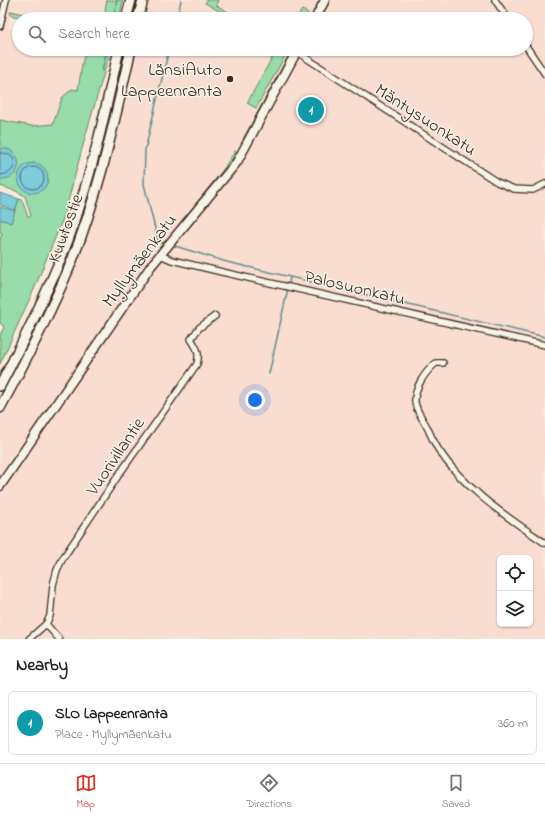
<!DOCTYPE html>
<html lang="en">
<head>
<meta charset="utf-8">
<style>
  :root { --surface:#fff; --page:#f2f2f2; --text:#222; --muted:#767676; --line:#e0e0e0; --accent:#d93025 }
  body { margin:0; font-family:"Indie Flower",sans-serif; background:var(--page); color:var(--text) }
  .controls { position:absolute; right:12px; bottom:12px; display:grid; overflow:hidden; border-radius:6px; box-shadow:0 1px 3px #0004 }
  .controls button { width:36px; height:36px; display:grid; place-items:center; padding:0; border:0; border-bottom:1px solid var(--line); background:var(--surface); color:var(--text); font:20px sans-serif }
  .you { position:absolute; left:255px; top:400px; width:14px; height:14px; margin:-10px; border:3px solid #fff; border-radius:50%; background:#1a73e8; box-shadow:0 0 0 6px #1a73e833 }
  .badge { display:grid; place-items:center; width:26px; height:26px; border-radius:50%; background:var(--accent); color:#fff; font-size:13px; font-weight:700 }
  .pin { position:absolute; translate:-50% -50%; border:2px solid #fff; box-shadow:0 1px 4px #0006 }
  .list { margin:0; padding:0; list-style:none }
  h2 { display:flex; justify-content:space-between; align-items:center; height:52px; margin:0; padding:0 16px; font-size:17px }
  h2 small { font-size:13px; font-weight:400; color:var(--muted) }
  .list li { display:grid; grid-template-columns:26px 1fr auto; gap:12px; align-items:center; box-sizing:border-box; height:64px; margin:0 8px 8px; padding:0 8px; border:1px solid var(--line); border-radius:6px }
  .list b { display:block; font-size:15px; white-space:nowrap }
  .list p { margin:0; font-size:13px; white-space:nowrap; color:var(--muted) }
  .list em { font-size:13px; font-style:normal; color:var(--muted) }
  .icon { flex:none; width:22px; height:22px; fill:none; stroke:currentColor; stroke-width:2; stroke-linecap:round; stroke-linejoin:round }
  .map { position:relative; flex:none; width:545px; height:639px; overflow:hidden }
  .search { position:absolute; background:var(--surface); box-shadow:0 1px 3px #0004; left:12px; right:12px; top:12px; height:44px; display:flex; align-items:center; gap:10px; box-sizing:border-box; padding:0 14px; border-radius:22px; color:var(--muted); font-size:15px }
  .sheet { height:124px; background:var(--surface) }
  nav { display:flex; justify-content:space-around; align-items:center; box-sizing:border-box; height:56px; border-top:1px solid var(--line); background:var(--surface); font-size:11px; color:var(--muted) }
  nav a { display:grid; justify-items:center; gap:2px }
  nav .on { color:var(--accent) }
  .map>svg:first-child { display:block }
  .built { fill:#f9ddd0; fill-rule:evenodd }
  .green { fill:#97dca8; stroke:#698363 }
  .water { fill:#7ecbdb; stroke:#638b8f }
  .lines { fill:none; stroke-linecap:round; stroke-linejoin:round }
  .shore { stroke:#566a6a; stroke-width:1 }
  .stream { stroke:#638b8f; stroke-width:1.5 }
  .minor-casing { stroke:#3b2a1e; stroke-width:8 }
  .secondary-casing { stroke:#3b2a1e; stroke-width:11 }
  .trunk-casing { stroke:#3b2a1e; stroke-width:12 }
  .minor { stroke:#f7f3e8; stroke-width:5.5 }
  .secondary { stroke:#f7f3e8; stroke-width:8 }
  .trunk { stroke:#f7f3e8; stroke-width:9 }
  .poi-dot { fill:#3b2a1e; stroke:#f7f3e8; stroke-width:1.5 }
  .labels { text-anchor:middle; stroke-width:3; stroke-linejoin:round; paint-order:stroke }
  .poi-label { font-size:18px; fill:#3b2a1e; stroke:#f7f3e8; text-anchor:end }
  .street-label { font-size:18px; fill:#3b2a1e; stroke:#f7f3e8 }
</style>
</head>
<body>
<div class="map">
<svg width="545" height="639" viewBox="0 0 545 639">
  <rect width="100%" height="100%" fill="#f8e9dd"/>
  <filter id="ink" filterUnits="userSpaceOnUse"><feTurbulence type="fractalNoise" baseFrequency=".025" numOctaves="2"/><feDisplacementMap in="SourceGraphic" scale="8" xChannelSelector="R" yChannelSelector="G"/><feConvolveMatrix kernelMatrix="1 2 1 2 8 2 1 2 1" color-interpolation-filters="sRGB"/></filter>
  <g filter="url(#ink)">
    <path class="built" d="M0,0H107L105,9L107,19H44L11,12L7,28L19,31V49H86L82,64L78,90L62,98L53,124L32,126L0,120Z
      M148,0H545V639H0V419L17,389L46,332L72,273L93,218L120,121L137,49H526V19H144ZM500,558H530V624H500Z"/>
    <path class="green" d="M107,0H123L119,19H107L105,9Z
      M207,0H218L216,5L240,19H233L205,3Z
      M302,10L308,13L305,19H296Z
      M11,11L44,19H26L10,15Z
      M86,49H111L86,134L64,216L35,287L0,364V335L4,327L0,323V240L2,233L0,232V219L11,222L19,199L22,200L28,217L31,216L25,196L16,191L0,186V120L32,126L53,124L62,98L72,89L78,90L82,64Z
      M277,49H289L256,108L247,103Z
      M292,49H294L245,140L243,139Z
      M235,151L237,152L222,175L174,234V232L177,227L222,171Z"/>
    <path class="water" d="M3,148C26,151 22,181 0,179V149Z
      M18 178a15 15 0 1 1 30 0a15 15 0 1 1-30 0Z
      M0,193L19,199L15,210L0,205Z
      M0,207L15,211L11,223L0,219Z"/>
    <g class="lines">
      <path class="shore" d="M0,153C19,152 20,174 0,175
        M22 178a11 11 0 1 1 22 0a11 11 0 1 1-22 0Z"/>
      <path class="stream" d="M113,19L117,0
        M177,19L181,0
        M102,71L107,49
        M165,244L158,241L144,184L145,150L169,49
        M175,246L227,262L545,337
        M289,284L290,277
        M269,374L288,288"/>
      <g class="minor-casing">
        <path id="minor" d="M495,0L508,19
          M0,26L6,0
          M526,46L545,74
          M297,52L497,182L514,189L533,190L545,184
          M160,255L172,260L222,272L545,345
          M443,363H436C425,372 414,388 415,402C416,411 423,419 427,427C430,434 434,442 438,449C463,488 507,517 545,543
          M46,624L59,639
          M29,639L46,624L50,616L53,585L57,570L63,558L118,476L197,364C200,353 197,348 191,339L199,328L215,316"/>
      </g>
      <g class="secondary-casing">
        <path id="secondary" d="M315,19L325,0
          M0,486L151,266L237,162L298,49"/>
      </g>
      <g class="trunk-casing">
        <path id="trunk" d="M126,19L131,0
          M138,19L143,0
          M0,386C25,338 49,290 68,240C91,178 105,113 119,49
          M0,408C25,362 49,316 69,268C98,198 114,123 131,49"/>
      </g>
      <use href="#minor" class="minor"/>
      <use href="#secondary" class="secondary"/>
      <use href="#trunk" class="trunk"/>
    </g>
  </g>
  <circle class="poi-dot" cx="230" cy="79" r="4"/>
  <g class="labels">
    <g class="poi-label">
      <text x="222" y="75">LänsiAuto<tspan x="222" dy="21">Lappeenranta</tspan></text>
    </g>
    <g class="street-label">
      <text transform="translate(426 119) rotate(33)" y="6">Mäntysuonkatu</text>
      <text transform="translate(65 228) rotate(-70)" y="6">Kuutostie</text>
      <text transform="translate(139 260) rotate(-53)" y="6">Myllymäenkatu</text>
      <text transform="translate(355 287) rotate(13)" y="6">Palosuonkatu</text>
      <text transform="translate(115 456) rotate(-56)" y="6">Vuorivillantie</text>
    </g>
  </g>
</svg>
<div class="controls">
<button><svg class="icon" aria-label="locate" viewBox="0 0 24 24"><circle cx="12" cy="12" r="6"/><path d="M12 2v4M12 18v4M2 12h4M18 12h4"/></svg></button>
<button><svg class="icon" aria-label="layers" viewBox="0 0 24 24"><path d="M12 4l9 5-9 5-9-5zM3 14l9 5 9-5"/></svg></button>
</div>
<div class="you"></div>
<div class="pin badge" style="left:311px;top:110px;background:#0f9aa8">1</div>
<div class="search"><svg class="icon" aria-label="search" viewBox="0 0 24 24"><circle cx="10" cy="10" r="6"/><path d="M15 15l6 6"/></svg>Search here</div>
</div>
<section class="sheet">
<h2>Nearby<small></small></h2>
<ul class="list">
<li><span class="badge" style="background:#0f9aa8">1</span><div><b>SLO Lappeenranta</b><p>Place · Myllymäenkatu</p></div><em>360 m</em></li>
</ul>
</section>
<nav>
<a class="on"><svg class="icon" aria-label="map" viewBox="0 0 24 24"><path d="M3 6l6-2 6 2 6-2v14l-6 2-6-2-6 2zM9 4v14M15 6v14"/></svg>Map</a>
<a><svg class="icon" aria-label="directions" viewBox="0 0 24 24"><path d="M12 3l9 9-9 9-9-9zM9 14v-3h6M13 9l2 2-2 2"/></svg>Directions</a>
<a><svg class="icon" aria-label="saved" viewBox="0 0 24 24"><path d="M7 4h10v16l-5-4-5 4z"/></svg>Saved</a>
</nav>
</body>
</html>
